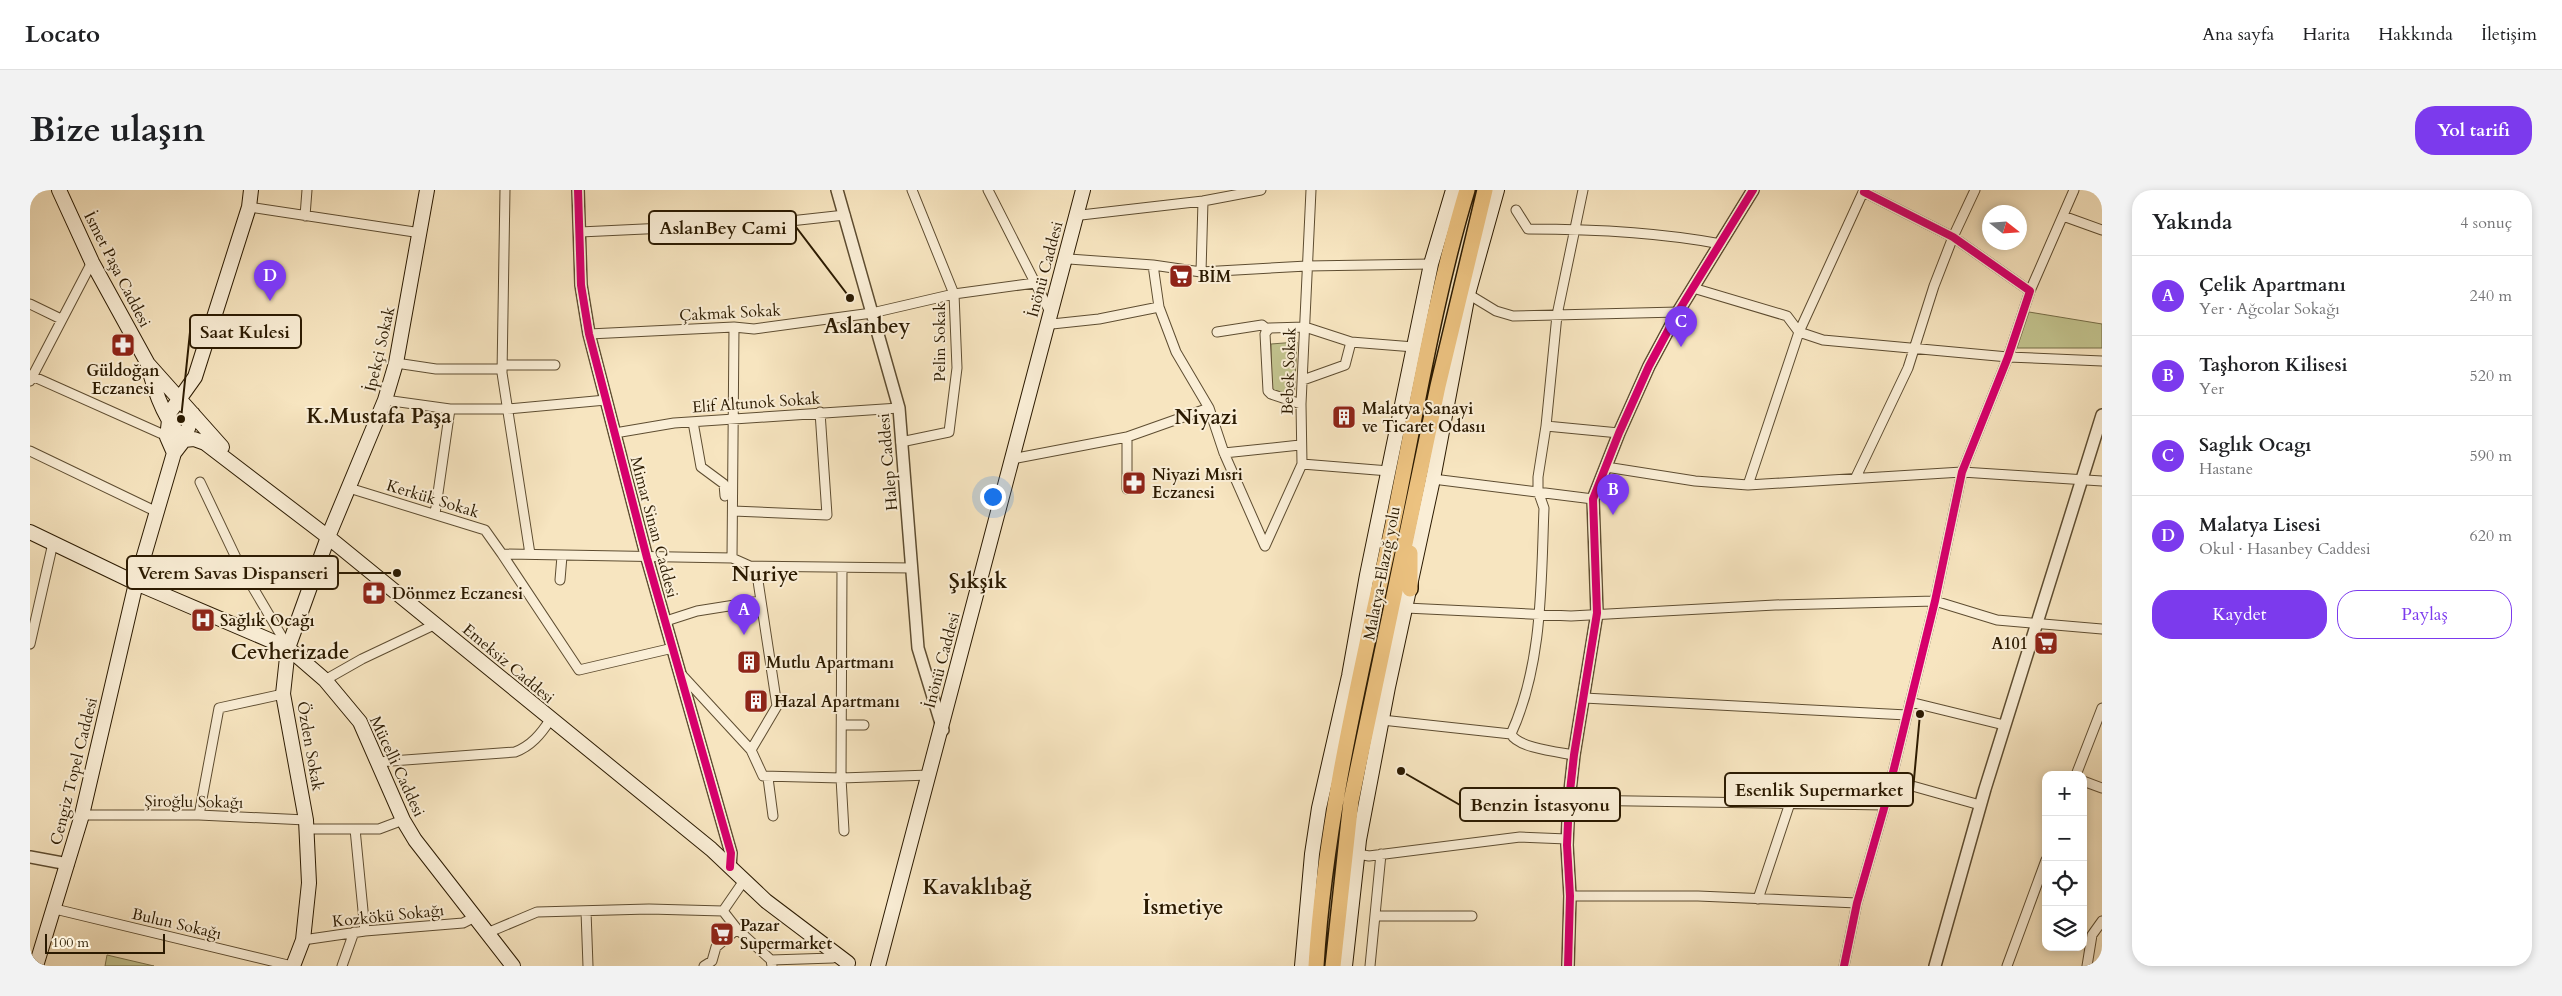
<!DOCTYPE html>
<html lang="tr">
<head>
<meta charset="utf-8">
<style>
  :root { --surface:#fff; --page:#f2f2f2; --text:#202124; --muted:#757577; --line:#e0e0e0; --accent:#7c3aed }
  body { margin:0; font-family:Cardo,serif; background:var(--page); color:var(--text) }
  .controls { position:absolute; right:15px; bottom:15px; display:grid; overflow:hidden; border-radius:10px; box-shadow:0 2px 8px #0003 }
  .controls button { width:45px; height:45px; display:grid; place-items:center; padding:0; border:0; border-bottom:1px solid var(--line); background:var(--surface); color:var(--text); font:25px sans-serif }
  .compass { position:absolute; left:1952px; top:15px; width:45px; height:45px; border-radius:50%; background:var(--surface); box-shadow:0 2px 8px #0003; rotate:107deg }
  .scale { position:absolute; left:15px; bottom:12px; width:120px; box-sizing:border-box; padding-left:5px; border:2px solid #2b1a01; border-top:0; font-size:14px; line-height:18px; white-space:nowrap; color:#2b1a01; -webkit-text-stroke:4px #faeed6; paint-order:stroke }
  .you { position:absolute; left:962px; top:306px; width:18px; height:18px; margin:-12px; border:4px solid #fff; border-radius:50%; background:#1a73e8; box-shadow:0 0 0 8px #1a73e833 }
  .badge { display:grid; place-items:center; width:32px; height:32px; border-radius:50%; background:var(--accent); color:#fff; font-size:16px; font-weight:700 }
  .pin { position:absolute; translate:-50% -41px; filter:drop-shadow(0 1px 2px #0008) }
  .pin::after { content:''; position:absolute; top:26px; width:18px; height:15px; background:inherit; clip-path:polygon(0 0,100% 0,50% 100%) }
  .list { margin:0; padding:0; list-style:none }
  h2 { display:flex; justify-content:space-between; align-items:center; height:65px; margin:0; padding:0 20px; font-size:21px }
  h2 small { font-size:16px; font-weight:400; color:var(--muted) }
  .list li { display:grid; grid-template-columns:32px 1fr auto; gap:15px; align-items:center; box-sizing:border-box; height:80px; padding:0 20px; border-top:1px solid var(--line) }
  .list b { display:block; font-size:19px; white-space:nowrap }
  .list p { margin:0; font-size:16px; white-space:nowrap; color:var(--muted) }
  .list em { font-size:16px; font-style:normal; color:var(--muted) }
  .actions { display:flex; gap:10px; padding:15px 20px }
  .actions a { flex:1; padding:11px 0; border:1px solid var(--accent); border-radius:20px; text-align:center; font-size:18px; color:var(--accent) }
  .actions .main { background:var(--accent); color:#fff }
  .icon { flex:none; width:28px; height:28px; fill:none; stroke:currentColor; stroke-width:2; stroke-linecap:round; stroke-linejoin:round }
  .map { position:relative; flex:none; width:2072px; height:776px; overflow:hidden; border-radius:20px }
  header { display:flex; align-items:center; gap:30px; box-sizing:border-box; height:70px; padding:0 25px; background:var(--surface); border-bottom:1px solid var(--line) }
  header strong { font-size:24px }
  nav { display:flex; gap:28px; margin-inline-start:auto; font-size:18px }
  .intro { display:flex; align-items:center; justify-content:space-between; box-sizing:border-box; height:120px; padding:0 30px }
  h1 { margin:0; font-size:35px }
  .button { padding:12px 22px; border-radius:20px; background:var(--accent); color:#fff; font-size:18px; font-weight:700 }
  main { display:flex; gap:30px; padding:0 30px }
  aside { flex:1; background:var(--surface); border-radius:20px; box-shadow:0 2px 8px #0003 }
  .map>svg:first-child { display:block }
  .green { fill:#c2c38e; stroke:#766e48 }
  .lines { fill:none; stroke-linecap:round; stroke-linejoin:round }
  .minor-casing { stroke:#5e4d31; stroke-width:11 }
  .tertiary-casing { stroke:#5e4d31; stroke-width:14 }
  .secondary-casing { stroke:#2b1a01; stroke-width:16 }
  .trunk-casing { stroke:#2b1a01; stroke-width:18 }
  .minor { stroke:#faeed6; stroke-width:9 }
  .tertiary { stroke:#faeed6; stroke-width:11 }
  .secondary { stroke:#faeed6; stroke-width:14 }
  .trunk { stroke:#ecc280; stroke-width:15 }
  .cycleway-casing { stroke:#faeed6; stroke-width:11 }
  .cycleway { stroke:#d6006c; stroke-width:8 }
  .labels { text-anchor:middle; stroke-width:4; stroke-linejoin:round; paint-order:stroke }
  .street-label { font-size:16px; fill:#2b1a01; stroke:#faeed6 }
  .poi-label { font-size:16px; font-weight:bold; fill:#2b1a01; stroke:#faeed6; text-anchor:start }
  .district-label { font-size:21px; font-weight:bold; fill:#2b1a01; stroke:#faeed6 }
  .leader { fill:none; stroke:#2b1a01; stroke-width:2 }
  .callout-dot { fill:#2b1a01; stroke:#faeed6; stroke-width:2 }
  .callout { fill:#faeed6; stroke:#2b1a01; stroke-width:2 }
  .callout-label { font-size:18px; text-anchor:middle; font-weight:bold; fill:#2b1a01 }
</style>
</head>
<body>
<header>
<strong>Locato</strong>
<nav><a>Ana sayfa</a><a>Harita</a><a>Hakkında</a><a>İletişim</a></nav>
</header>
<div class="intro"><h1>Bize ulaşın</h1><a class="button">Yol tarifi</a></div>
<main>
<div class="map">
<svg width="2072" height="776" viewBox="0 0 2072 776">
  <rect width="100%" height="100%" fill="#f7e5c0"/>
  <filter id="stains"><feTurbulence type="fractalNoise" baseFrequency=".004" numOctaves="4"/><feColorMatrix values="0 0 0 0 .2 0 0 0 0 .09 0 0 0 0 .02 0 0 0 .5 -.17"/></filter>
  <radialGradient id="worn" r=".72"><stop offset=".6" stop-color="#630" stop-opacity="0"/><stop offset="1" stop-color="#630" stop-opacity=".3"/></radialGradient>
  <path class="green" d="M1999,122L2072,134V158H1987Z
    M1267,152L1264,212L1241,206V154Z
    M77,765L124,776H75Z"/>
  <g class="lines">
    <g class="minor-casing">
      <path id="minor" d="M475,0L472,183L500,364
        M958,0L1020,122
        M219,17L391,43
        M1486,20L1498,39C1562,39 1628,42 1691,54
        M1051,25L1173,11L1231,0
        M275,26L277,0
        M2033,26L2072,40
        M550,42L742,33L815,25
        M1039,69L1123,75L1129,117L1146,162L1179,218
        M1123,75L1171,82L1277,76L1401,74
        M1171,82L1173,11
        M1663,98L1757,126L1769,142L1793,150L1978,167L2072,171
        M2000,101L2044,0
        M1438,104L1466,121L1483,126L1648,122
        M0,114L31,129
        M1022,134L1069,129L1129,117
        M1187,142L1232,135L1238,140
        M559,144L704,137L724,139L842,123L924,104L1005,93
        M366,173L406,179H472
        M472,175H525
        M0,185L141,248
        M1273,190L1315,175L1321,152L1384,157
        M0,191L62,72
        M355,210L420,219H477L576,210
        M1271,214L1241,204L1238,201L1235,144L1239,138L1275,137L1321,152
        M663,232L671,277L694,294L695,306
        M1516,236L1589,243
        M585,243L644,233L869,218
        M1097,247L1179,218L1194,263L1235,356
        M871,252L919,242L927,178L924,104L882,0
        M0,261L127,322
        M1194,263L1270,255
        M987,268L1097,247V299
        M1272,274L1359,281
        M1576,277L1665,291L1718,295L1932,282L2072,291
        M1826,287L1878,178L1904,96L1923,47L1945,0
        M1403,289L1563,309
        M170,292L209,374L258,457
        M1718,295L1769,142L1834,0
        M319,298L455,340L472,364L702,368L720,376L882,378
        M703,321L797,325L790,222
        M405,324L420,219
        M1235,356L1272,274L1271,214L1281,0
        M472,364L549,480L643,458
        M702,368L704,137
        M720,376L728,391L747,516L721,560
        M812,378L811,588L814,641
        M530,390L532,366
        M1376,418L1541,426L1745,415L1905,411L1967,430L2072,439
        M636,431L667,421L730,411
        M0,454L23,353
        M651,484L721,560L733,586L811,588L900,585
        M295,490L332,469L406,434
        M1554,508L1877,525
        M1880,512L1974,535
        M1352,530L1481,544
        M812,535H834
        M1544,565C1528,562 1488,558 1481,544C1513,474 1511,393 1514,318L1508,301V287L1516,236L1527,125L1553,0
        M348,572L485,562C501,556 511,544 520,530
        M2046,585L2072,518
        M738,588L743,626
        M1861,590L1950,615
        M2053,591L2072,598
        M1539,610L1855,615
        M52,625H169L276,630
        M169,625L189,518L253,504
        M277,639H349L373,630
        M325,639L335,741
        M1328,664L1339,666L1490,647L1537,649
        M1540,706H1668L1827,713
        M1728,709L1760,613
        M25,719L262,776
        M556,721L558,776
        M693,721L707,739L741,770L742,776
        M1345,726H1442
        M457,743L507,722L619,719L693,721L713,692
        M273,750L335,741L433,733L445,727
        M741,770L803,768
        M312,776L324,742
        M674,776L682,771L686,757L707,739
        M1340,776L1351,664
        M1814,776L1827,713L1855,615L1905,411L1932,282L1978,167L2000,101L1923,47L1834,2
        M1977,776L2016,670
        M2057,776L2062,745L2072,731"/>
    </g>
    <g class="tertiary-casing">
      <path id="tertiary" d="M548,0L551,95L559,144L617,368L701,663L700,677
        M807,0L869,218L888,458L913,540
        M0,667L38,674
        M1538,776L1540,706L1537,655L1539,610L1544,565L1567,423L1563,309L1589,243L1619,176L1648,122L1723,0
        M1905,776L1955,599L2072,225"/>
    </g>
    <g class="secondary-casing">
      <path id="secondary" d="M29,0L62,72L118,174L192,257
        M118,174C124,200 135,231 154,250L164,249L175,253L298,347L681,659L736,711L818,773
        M144,263L137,247L140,222L165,187L219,17L221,0
        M0,342L106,393L258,458L295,490L330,532L373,630L385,650L483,776
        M6,776L52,625L106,393L144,263L154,250L163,224
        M263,776L273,750L279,693L276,630L253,504L258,458L298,347L355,210L366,173L397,0
        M848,776L1053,0
        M1272,776L1282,664L1289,618L1319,486L1337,385L1401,74L1423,0
        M1315,776L1329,650L1358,497L1403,289L1438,104L1467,0"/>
    </g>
    <g class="trunk-casing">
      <path id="trunk" d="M1380,399V363
        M1286,776C1295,627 1332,479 1363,334C1386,223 1404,109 1437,0
        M1303,776L1321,611L1408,196L1455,0"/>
    </g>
    <use href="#minor" class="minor"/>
    <use href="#tertiary" class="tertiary"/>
    <use href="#secondary" class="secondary"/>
    <use href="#trunk" class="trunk"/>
    <g class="cycleway-casing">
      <path id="cycleway" d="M548,0L551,95L559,144L617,368L701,663L700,677
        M1538,776L1540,706L1537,655L1539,610L1544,565L1567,423L1563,309L1589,243L1619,176L1648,122L1723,0
        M1814,776L1827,713L1855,615L1905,411L1932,282L1978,167L2000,101L1923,47L1834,2"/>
    </g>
    <use href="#cycleway" class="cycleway"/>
  </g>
  <defs>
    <g id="supermarket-square" transform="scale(1.25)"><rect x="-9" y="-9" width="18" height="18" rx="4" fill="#8f2418" stroke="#faeed6"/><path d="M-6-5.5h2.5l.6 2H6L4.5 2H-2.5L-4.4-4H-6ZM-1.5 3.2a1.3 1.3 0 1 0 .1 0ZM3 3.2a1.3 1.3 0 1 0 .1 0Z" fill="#fff"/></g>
    <g id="pharmacy-square" transform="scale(1.25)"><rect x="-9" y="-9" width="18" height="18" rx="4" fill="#8f2418" stroke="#faeed6"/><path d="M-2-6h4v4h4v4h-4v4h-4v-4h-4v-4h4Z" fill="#fff"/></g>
    <g id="building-square" transform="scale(1.25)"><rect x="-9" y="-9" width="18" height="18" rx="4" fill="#8f2418" stroke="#faeed6"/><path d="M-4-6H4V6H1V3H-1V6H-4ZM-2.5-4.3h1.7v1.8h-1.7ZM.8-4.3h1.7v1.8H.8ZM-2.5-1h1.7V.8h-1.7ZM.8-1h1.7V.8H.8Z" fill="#fff"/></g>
    <g id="hospital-square" transform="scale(1.25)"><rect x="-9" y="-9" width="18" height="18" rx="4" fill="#8f2418" stroke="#faeed6"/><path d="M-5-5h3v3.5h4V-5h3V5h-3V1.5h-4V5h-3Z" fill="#fff"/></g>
  </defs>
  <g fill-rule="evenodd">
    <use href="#supermarket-square" x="1151" y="86"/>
    <use href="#pharmacy-square" x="93" y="155"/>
    <use href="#building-square" x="1314" y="227"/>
    <use href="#pharmacy-square" x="1104" y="293"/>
    <use href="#pharmacy-square" x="344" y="403"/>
    <use href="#hospital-square" x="173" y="430"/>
    <use href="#supermarket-square" x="2016" y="453"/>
    <use href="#building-square" x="719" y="472"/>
    <use href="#building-square" x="726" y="511"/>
    <use href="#supermarket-square" x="692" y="744"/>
  </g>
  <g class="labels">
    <g class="street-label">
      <text transform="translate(88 79) rotate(63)" y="6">İsmet Paşa Caddesi</text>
      <text transform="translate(1014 79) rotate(-75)" y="6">İnönü Caddesi</text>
      <text transform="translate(700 122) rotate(-3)" y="6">Çakmak Sokak</text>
      <text transform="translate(909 152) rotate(-90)" y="6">Pelin Sokak</text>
      <text transform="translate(349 159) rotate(-77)" y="6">İpekçi Sokak</text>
      <text transform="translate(1258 181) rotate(-88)" y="6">Bebek Sokak</text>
      <text transform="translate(726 212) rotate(-4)" y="6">Elif Altunok Sokak</text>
      <text transform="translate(857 272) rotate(-95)" y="6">Halep Caddesi</text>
      <text transform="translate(403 308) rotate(17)" y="6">Kerkük Sokak</text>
      <text transform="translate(625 337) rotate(75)" y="6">Mimar Sinan Caddesi</text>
      <text transform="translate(1351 383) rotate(-79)" y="6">Malatya-Elazığ yolu</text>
      <text transform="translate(911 470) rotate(-75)" y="6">İnönü Caddesi</text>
      <text transform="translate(479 473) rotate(40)" y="6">Emeksiz Caddesi</text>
      <text transform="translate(281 556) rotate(80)" y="6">Özden Sokak</text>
      <text transform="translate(368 576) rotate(65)" y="6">Mücelli Caddesi</text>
      <text transform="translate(43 581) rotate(-76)" y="6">Cengiz Topel Caddesi</text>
      <text transform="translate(164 611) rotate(1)" y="6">Şiroğlu Sokağı</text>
      <text transform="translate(358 725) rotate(-6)" y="6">Kozkökü Sokağı</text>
      <text transform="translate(147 733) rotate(13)" y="6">Bulun Sokağı</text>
    </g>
    <g class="poi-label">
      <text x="1168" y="92">BİM</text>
      <text x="93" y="186" text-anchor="middle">Güldoğan<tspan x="93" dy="18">Eczanesi</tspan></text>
      <text x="1332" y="224">Malatya Sanayi<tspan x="1332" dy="18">ve Ticaret Odasıı</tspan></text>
      <text x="1122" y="290">Niyazi Mısri<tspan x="1122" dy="18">Eczanesi</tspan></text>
      <text x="362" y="409">Dönmez Eczanesi</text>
      <text x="190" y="436">Sağlık Ocağı</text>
      <text x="1998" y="459" text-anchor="end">A101</text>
      <text x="736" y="478">Mutlu Apartmanı</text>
      <text x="744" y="517">Hazal Apartmanı</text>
      <text x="710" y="741">Pazar<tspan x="710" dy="18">Supermarket</tspan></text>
    </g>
    <g class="district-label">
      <text x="837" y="143">Aslanbey</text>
      <text x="349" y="233">K.Mustafa Paşa</text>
      <text x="1176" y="234">Niyazi</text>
      <text x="735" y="391">Nuriye</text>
      <text x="948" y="398">Şıkşık</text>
      <text x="260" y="469">Cevherizade</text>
      <text x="947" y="704">Kavaklıbağ</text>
      <text x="1153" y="724">İsmetiye</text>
    </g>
  </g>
  <path class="leader" d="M820 108L766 37M151 229L160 142M367 383L308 383M1890 524L1883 600M1371 581L1430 615"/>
  <g class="callout-dot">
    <circle cx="820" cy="108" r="5"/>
    <circle cx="151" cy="229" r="5"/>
    <circle cx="367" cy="383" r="5"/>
    <circle cx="1890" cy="524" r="5"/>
    <circle cx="1371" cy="581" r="5"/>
  </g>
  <g class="callout">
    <rect x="619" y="21" width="147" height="33" rx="5"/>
    <rect x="160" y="125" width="111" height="33" rx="5"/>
    <rect x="97" y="366" width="211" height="33" rx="5"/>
    <rect x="1695" y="583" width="188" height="33" rx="5"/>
    <rect x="1430" y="598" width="160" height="33" rx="5"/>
  </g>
  <g class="callout-label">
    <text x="693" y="44">AslanBey Cami</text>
    <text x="215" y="148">Saat Kulesi</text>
    <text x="203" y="389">Verem Savas Dispanseri</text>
    <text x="1789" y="606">Esenlik Supermarket</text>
    <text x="1510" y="621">Benzin İstasyonu</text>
  </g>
  <rect width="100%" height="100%" filter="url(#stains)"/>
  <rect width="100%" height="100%" fill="url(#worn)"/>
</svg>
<div class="controls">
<button>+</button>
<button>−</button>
<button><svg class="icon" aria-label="locate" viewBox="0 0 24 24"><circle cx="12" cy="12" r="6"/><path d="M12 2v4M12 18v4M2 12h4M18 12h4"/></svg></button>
<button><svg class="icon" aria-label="layers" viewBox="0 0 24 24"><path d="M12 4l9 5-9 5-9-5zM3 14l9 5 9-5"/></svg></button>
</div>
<svg class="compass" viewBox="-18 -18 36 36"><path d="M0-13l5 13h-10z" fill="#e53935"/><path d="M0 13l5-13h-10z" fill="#757577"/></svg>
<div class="scale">100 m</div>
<div class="you"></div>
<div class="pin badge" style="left:714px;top:445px">A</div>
<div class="pin badge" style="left:1583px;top:325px">B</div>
<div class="pin badge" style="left:1651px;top:157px">C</div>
<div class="pin badge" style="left:240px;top:111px">D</div>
</div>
<aside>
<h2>Yakında<small>4 sonuç</small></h2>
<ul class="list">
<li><span class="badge">A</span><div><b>Çelik Apartmanı</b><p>Yer · Ağcolar Sokağı</p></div><em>240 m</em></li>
<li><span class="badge">B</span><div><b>Taşhoron Kilisesi</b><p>Yer</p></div><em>520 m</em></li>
<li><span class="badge">C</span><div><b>Saglık Ocagı</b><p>Hastane</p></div><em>590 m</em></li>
<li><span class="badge">D</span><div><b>Malatya Lisesi</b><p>Okul · Hasanbey Caddesi</p></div><em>620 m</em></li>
</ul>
<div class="actions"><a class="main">Kaydet</a><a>Paylaş</a></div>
</aside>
</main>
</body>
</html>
